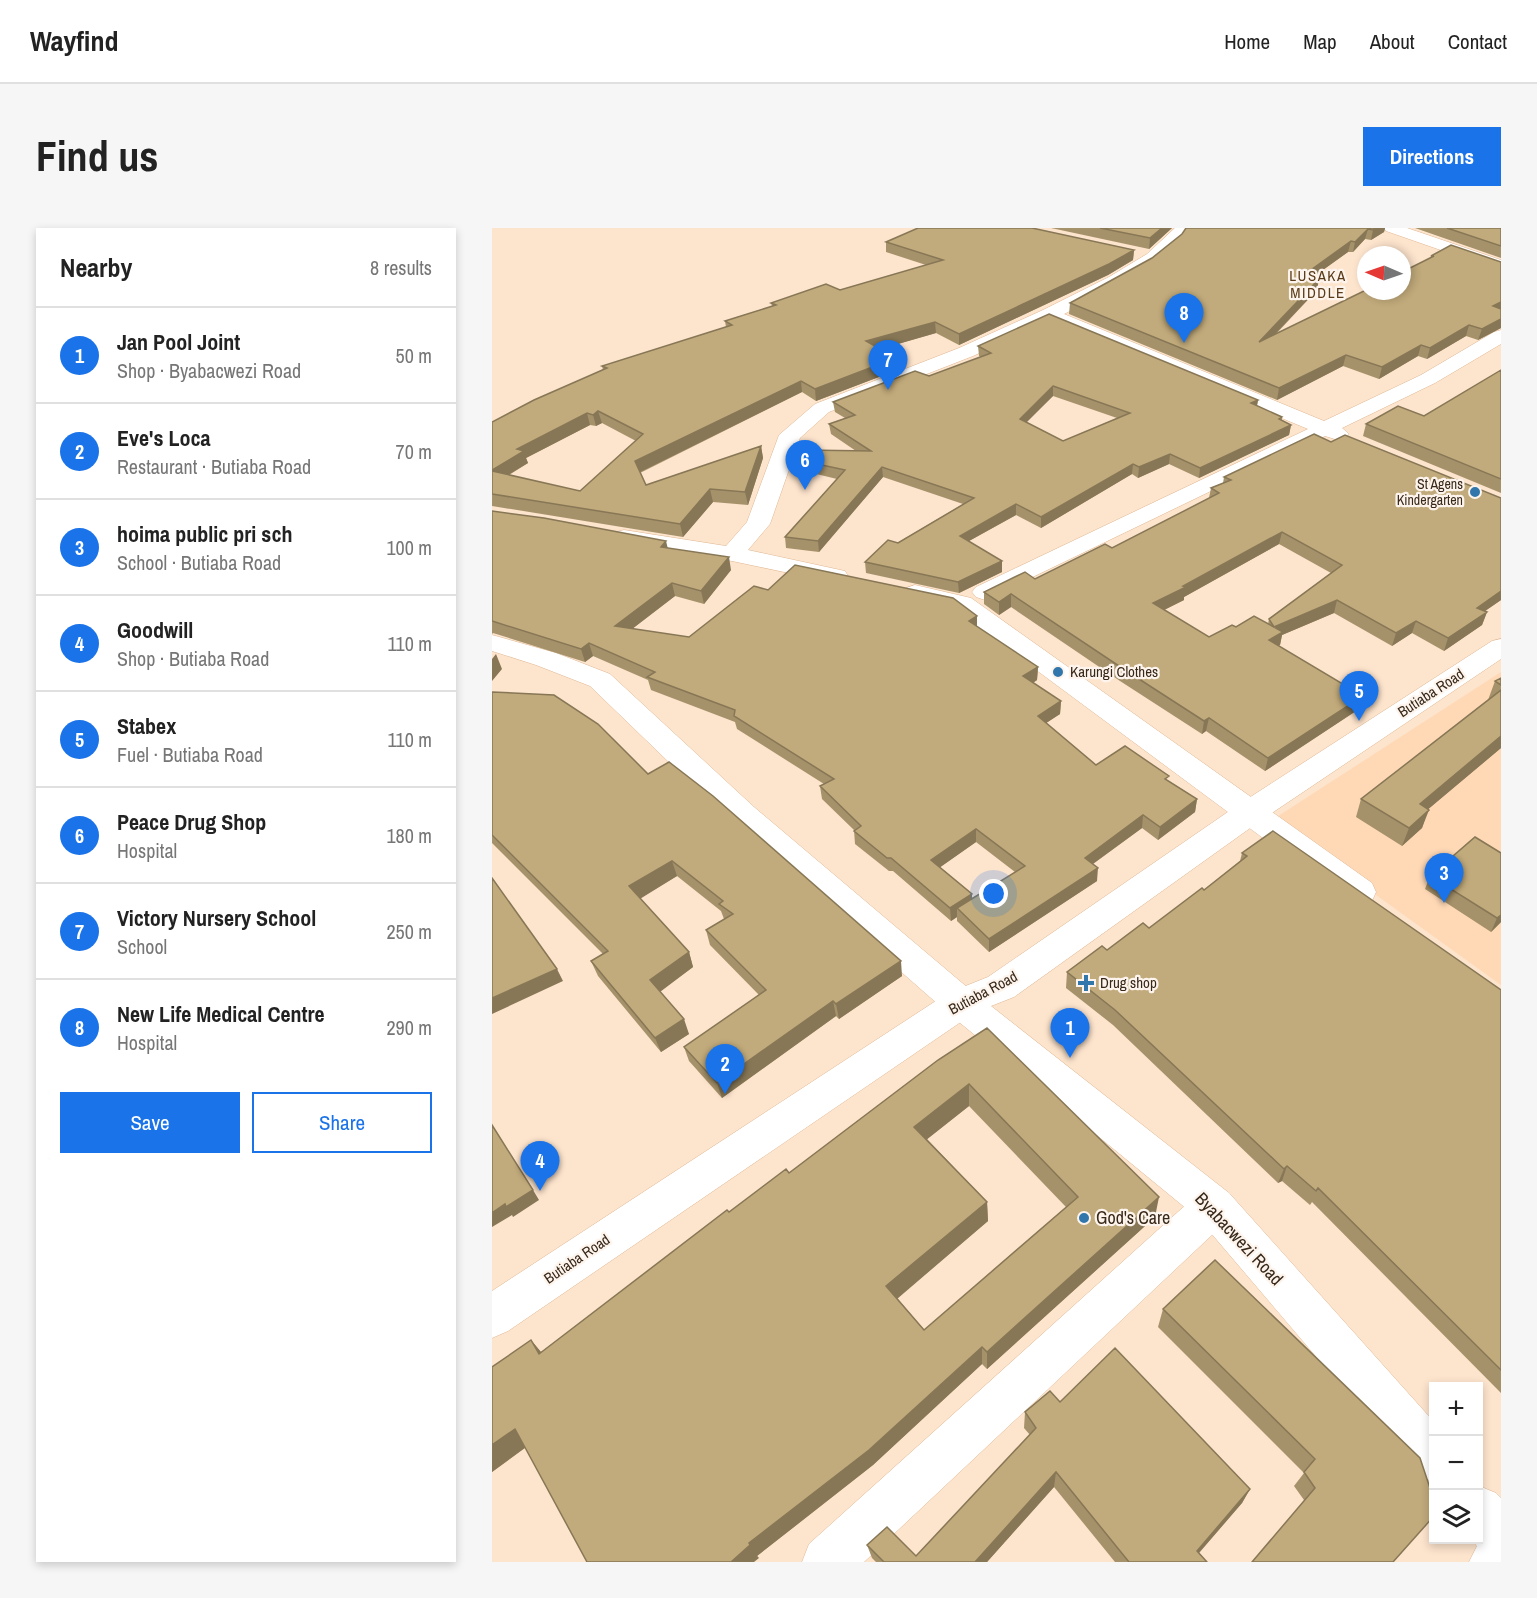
<!DOCTYPE html>
<html lang="en">
<head>
<meta charset="utf-8">
<style>
  :root { --surface:#fff; --page:#f6f6f6; --text:#222; --muted:#767676; --line:#e0e0e0; --accent:#1a73e8 }
  body { margin:0; font-family:"Archivo Narrow",sans-serif; background:var(--page); color:var(--text) }
  .controls { position:absolute; right:18px; bottom:18px; display:grid; overflow:hidden; border-radius:0px; box-shadow:0 3px 9px #0003 }
  .controls button { width:54px; height:54px; display:grid; place-items:center; padding:0; border:0; border-bottom:2px solid var(--line); background:var(--surface); color:var(--text); font:30px sans-serif }
  .compass { position:absolute; left:865px; top:18px; width:54px; height:54px; border-radius:50%; background:var(--surface); box-shadow:0 3px 9px #0003; rotate:272deg }
  .you { position:absolute; left:502px; top:666px; width:21px; height:21px; margin:-15px; border:4px solid #fff; border-radius:50%; background:#1a73e8; box-shadow:0 0 0 9px #1a73e833 }
  .badge { display:grid; place-items:center; width:39px; height:39px; border-radius:50%; background:var(--accent); color:#fff; font-size:20px; font-weight:700 }
  .pin { position:absolute; translate:-50% -50px; filter:drop-shadow(0 2px 3px #0008) }
  .pin::after { content:''; position:absolute; top:32px; width:21px; height:18px; background:inherit; clip-path:polygon(0 0,100% 0,50% 100%) }
  .list { margin:0; padding:0; list-style:none }
  h2 { display:flex; justify-content:space-between; align-items:center; height:78px; margin:0; padding:0 24px; font-size:26px }
  h2 small { font-size:20px; font-weight:400; color:var(--muted) }
  .list li { display:grid; grid-template-columns:39px 1fr auto; gap:18px; align-items:center; box-sizing:border-box; height:96px; padding:0 24px; border-top:2px solid var(--line) }
  .list b { display:block; font-size:22px; white-space:nowrap }
  .list p { margin:0; font-size:20px; white-space:nowrap; color:var(--muted) }
  .list em { font-size:20px; font-style:normal; color:var(--muted) }
  .actions { display:flex; gap:12px; padding:18px 24px }
  .actions a { flex:1; padding:14px 0; border:2px solid var(--accent); border-radius:0px; text-align:center; font-size:21px; color:var(--accent) }
  .actions .main { background:var(--accent); color:#fff }
  .icon { flex:none; width:33px; height:33px; fill:none; stroke:currentColor; stroke-width:2; stroke-linecap:round; stroke-linejoin:round }
  .map { position:relative; flex:none; width:1009px; height:1334px; overflow:hidden; border-radius:0px }
  header { display:flex; align-items:center; gap:36px; box-sizing:border-box; height:84px; padding:0 30px; background:var(--surface); border-bottom:2px solid var(--line) }
  header strong { font-size:28px }
  nav { display:flex; gap:33px; margin-inline-start:auto; font-size:21px }
  .intro { display:flex; align-items:center; justify-content:space-between; box-sizing:border-box; height:144px; padding:0 36px }
  h1 { margin:0; font-size:42px }
  .button { padding:15px 27px; border-radius:0px; background:var(--accent); color:#fff; font-size:21px; font-weight:700 }
  main { display:flex; gap:36px; padding:0 36px }
  aside { flex:1; background:var(--surface); border-radius:0px; box-shadow:0 3px 9px #0003 }
  .map>svg:first-child { display:block }
  .built { fill:#ffd9b6 }
  .lines { fill:none; stroke-linecap:round; stroke-linejoin:round }
  .minor-casing { stroke:#dfb792; stroke-width:1 }
  .secondary-casing { stroke:#dfb792; stroke-width:1 }
  .primary-casing { stroke:#dfb792; stroke-width:1 }
  .minor { fill:#fff; fill-rule:evenodd }
  .secondary { fill:#fff; fill-rule:evenodd }
  .primary { fill:#fff; fill-rule:evenodd }
  .wall { fill:#a6926a; fill-rule:evenodd }
  .shaded-wall { fill:#877756 }
  .building { fill:#c1aa7b; stroke:#877756; stroke-width:1.5; fill-rule:evenodd }
  .poi-dot { fill:#3177ac; stroke:#fdf5ed; stroke-width:2 }
  .labels { text-anchor:middle; stroke-width:4.5; stroke-linejoin:round; paint-order:stroke }
  .far-poi-label { font-size:14px; fill:#382819; stroke:#fdf5ed; text-anchor:end }
  .far-quarter-label { font-size:15px; letter-spacing:1.5px; fill:#5c3b18; stroke:#fdf5ed }
  .poi-label { font-size:15px; fill:#382819; stroke:#fdf5ed; text-anchor:start }
  .street-label { font-size:15px; fill:#382819; stroke:#fdf5ed }
  .near-poi-label { font-size:18px; fill:#382819; stroke:#fdf5ed; text-anchor:start }
  .near-street-label { font-size:18px; fill:#382819; stroke:#fdf5ed }
</style>
</head>
<body>
<header>
<strong>Wayfind</strong>
<nav><a>Home</a><a>Map</a><a>About</a><a>Contact</a></nav>
</header>
<div class="intro"><h1>Find us</h1><a class="button">Directions</a></div>
<main>
<aside>
<h2>Nearby<small>8 results</small></h2>
<ul class="list">
<li><span class="badge">1</span><div><b>Jan Pool Joint</b><p>Shop · Byabacwezi Road</p></div><em>50 m</em></li>
<li><span class="badge">2</span><div><b>Eve's Loca</b><p>Restaurant · Butiaba Road</p></div><em>70 m</em></li>
<li><span class="badge">3</span><div><b>hoima public pri sch</b><p>School · Butiaba Road</p></div><em>100 m</em></li>
<li><span class="badge">4</span><div><b>Goodwill</b><p>Shop · Butiaba Road</p></div><em>110 m</em></li>
<li><span class="badge">5</span><div><b>Stabex</b><p>Fuel · Butiaba Road</p></div><em>110 m</em></li>
<li><span class="badge">6</span><div><b>Peace Drug Shop</b><p>Hospital</p></div><em>180 m</em></li>
<li><span class="badge">7</span><div><b>Victory Nursery School</b><p>School</p></div><em>250 m</em></li>
<li><span class="badge">8</span><div><b>New Life Medical Centre</b><p>Hospital</p></div><em>290 m</em></li>
</ul>
<div class="actions"><a class="main">Save</a><a>Share</a></div>
</aside>
<div class="map">
<svg width="1009" height="1334" viewBox="0 0 1009 1334">
  <rect width="100%" height="100%" fill="#fde4cd"/>
  <path class="built" d="M1009,444V757L780,592Z"/>
  <g class="lines">
    <g class="minor-casing">
      <path id="minor" d="M683,0H700C669,41 616,63 572,86L832,193L929,147L1002,104L1009,102V116L943,155L850,200L857,206L853,210L846,212L833,208L493,372L484,369L480,364L484,359L816,201L557,93L481,128L337,184L308,210L278,296L256,322L353,343L356,348L353,353L344,355L240,333L132,316L124,314L120,309L124,304L132,302L234,318L255,294L287,207L323,176L467,120L551,82L617,49L655,26Z
        M892,0H915L1009,32V43L894,3Z
        M423,357L479,370L880,655L884,664L880,673L868,676L856,673L462,381L414,370L410,365L414,360Z
        M0,407L64,425L118,446L262,579L482,765L487,775L482,785L469,789L456,785L240,595L98,458L44,437L0,423Z
        M722,959L737,965L743,978L737,991L372,1334H310L317,1316L707,965Z
        M1009,1299V1334H977L991,1306Z"/>
    </g>
    <g class="secondary-casing">
      <path id="secondary" d="M469,761L482,765L487,775L482,785L16,1103L0,1110V1063L456,765Z"/>
    </g>
    <g class="primary-casing">
      <path id="primary" d="M1009,411V431L768,593L522,769L499,778L737,965L942,1194V1254L925,1247L707,991L456,785L451,775L456,765L496,749L746,577L1000,413Z
        M987,1258L1004,1265L1009,1270V1333L991,1326L980,1312H987Z"/>
    </g>
    <use href="#minor" class="minor"/>
    <use href="#secondary" class="secondary"/>
    <use href="#primary" class="primary"/>
  </g>
  <path class="wall" d="M559,0H680L657,21Z
    M893,0L892,4L879,12L873,11L861,24H856L821,49L825,62L784,106L938,31L939,28L1009,34V100L986,112L974,108L935,131L926,128L887,151L851,138L785,172L577,86L578,75L660,30L690,6Z
    M923,0H1009V30Z
    M394,14L642,22L641,32L616,47L467,117L444,105L388,121L405,142L324,173L310,164L148,245L154,257L269,218L271,230L256,277L221,274L191,309L0,278V194L111,142L110,138L234,99L233,93L280,78L279,75L348,62L434,37L394,24ZM110,195L144,213L88,263L17,247L36,235L34,230L98,197L104,198Z
    M486,118L766,172L765,178L790,189V192L799,197L797,207L707,250L677,236L646,250L640,246L549,300L524,287L477,313L510,344L467,365L374,345L373,334L471,276L391,249L327,324L294,320L293,309L345,251L312,243L311,233L364,223L339,206L337,196L353,190L343,184L341,174L437,148L489,129L487,128ZM561,168L625,190L571,213L534,194Z
    M1009,142V265L871,208L874,196L932,188Z
    M839,214L1009,270V372L993,383L995,384L990,397L952,423L920,405L900,418L842,385L790,407L788,417L786,418L871,468L867,481L773,543L714,503L710,506L628,453L519,379L507,387L492,376V364L543,351L620,320L717,270L719,260L731,255L732,249ZM787,316L839,345L777,391L776,396L744,399L717,409L672,382L692,372V369Z
    M0,283L176,320L239,342L212,376L183,368L140,401L197,409L276,362L485,388V399L546,439L545,452L541,455L569,473L568,486L554,495L604,537L677,553L705,571L703,584L666,612L650,600L601,636L605,653L497,724L465,693V689L459,693L401,643H397L363,616L362,602L330,571L328,558L332,556L245,501L243,494L159,462L156,452L101,428L93,434L1,405L0,406ZM484,614L523,644L480,670V666L448,639Z
    M1009,450V520L936,581L930,600L910,618L864,589L869,571L996,472L1003,453Z
    M0,464L156,546L410,748L347,791L344,788L230,870L197,833L192,819L267,767L218,717L214,702L232,691L229,683L185,648L148,670L197,724L201,739L168,763L197,806L169,824L106,748L99,733L111,726L0,615Z
    M750,625L1009,762V1165L820,974L818,977L790,953L786,955L621,797L574,760L575,744L615,722L657,700L712,662L748,633Z
    M1009,625V694L999,704L933,661L938,648Z
    M446,832L663,989L495,1141L490,1136L381,1237L265,1328L267,1330L33,1220L0,1244V1139L39,1112L49,1124L237,984L297,945ZM477,878L574,979L432,1102L405,1070L496,993L495,974L435,911Z
    M723,1032L901,1334L812,1272L802,1258L812,1245L666,1099L671,1081Z
    M568,1174L758,1261L750,1275L707,1325L715,1334H623L562,1259L495,1334H384L380,1330L375,1317L424,1328L538,1207L532,1200L533,1184Z"/>
  <path class="shaded-wall" d="M670,0H680L657,21L658,10Z
    M884,0H893L892,4L879,12L881,2Z
    M876,1L873,11L861,24L863,14Z
    M859,13L856,24L810,57L812,47Z
    M642,22L641,32L616,47L467,117V106Z
    M827,51L825,62L765,125L767,114Z
    M1009,74V83L1001,78Z
    M1009,91V100L986,112L990,101Z
    M443,94L444,105L375,125L374,113Z
    M977,97L974,108L935,131L938,120Z
    M929,117L926,128L887,151L890,139Z
    M854,127L851,138L785,172L787,160Z
    M404,130L405,142L324,173L323,161Z
    M309,153L310,164L146,245L143,233Z
    M561,158V168L528,201V191Z
    M766,172L764,182L759,175Z
    M106,183L110,195L104,198L101,187Z
    M95,185L98,197L34,230L36,235L3,255L0,246V242L25,221Z
    M799,197L797,207L707,250L708,240Z
    M269,218L271,230L256,277L253,264Z
    M678,226L677,236L646,250L647,239Z
    M641,236L640,246L549,300V289Z
    M390,239L391,249L327,324L326,313Z
    M218,261L221,274L191,309L188,296Z
    M524,276V287L468,318V308Z
    M790,304L787,316L692,369V372L660,388L661,375Z
    M174,313L177,325L169,319Z
    M237,329L239,342L212,376L209,363Z
    M510,333V344L467,365L466,354Z
    M180,355L183,368L127,411L123,398Z
    M1009,363V372L980,392L985,380Z
    M519,366V379L507,387V374Z
    M845,372L842,385L790,407L788,417L774,425L777,412L782,399Z
    M995,384L990,397L952,423L956,410Z
    M485,388V401L477,393Z
    M924,393L920,405L900,418L904,405Z
    M97,415L101,428L93,434L89,421Z
    M4,426L10,441L0,453V431Z
    M546,439L545,452L531,461V448Z
    M871,468L867,481L773,543L776,530Z
    M569,473L568,486L545,501L546,488Z
    M717,490L714,503L710,506L712,493Z
    M1009,508V520L921,594L928,576Z
    M705,571L703,584L666,612L668,599Z
    M937,582L930,600L910,618L917,600Z
    M651,587L650,600L591,643L593,630Z
    M484,601V614L440,645L439,632Z
    M180,633L185,648L143,674L137,658Z
    M606,640L605,653L497,724V711Z
    M480,666V679L465,680V689L459,693L458,680Z
    M1009,687V694L999,704L1005,690Z
    M197,724L201,739L164,767L158,752Z
    M409,733L410,748L347,791L344,776Z
    M65,741L71,753L0,786V770Z
    M341,773L344,788L230,870L225,855Z
    M192,791L197,806L169,824L163,810Z
    M477,856V878L424,920L422,899Z
    M795,938L790,953L786,955L792,941Z
    M41,962L47,972L21,989L20,987L0,999V985L13,976Z
    M667,969L663,989L495,1141V1124Z
    M495,974L496,993L398,1077L394,1058Z
    M39,1112L53,1129L47,1126Z
    M490,1119V1136L381,1237L265,1328L267,1330L262,1334H239L257,1315Z
    M23,1201L38,1216L0,1244V1217Z
    M564,1244L562,1259L495,1334H483Z
    M758,1261L750,1275L699,1334L705,1323Z"/>
  <path class="building" d="M426,0H540L642,22L617,36L467,106L443,94L374,113L404,130L323,161L309,153L143,233L154,257L269,218L253,264L218,261L188,296L0,266V243L88,263L151,206L106,183L101,187L95,185L25,221L32,223L0,242V194L42,172L115,140L110,138L240,97L233,93L284,77L279,75L334,56L348,62L451,32L394,14Z
    M608,0H670L658,10Z
    M694,0H884L881,2L876,1L863,14L859,13L812,47L827,51L767,114L874,62V63H910V44L942,28H939L959,17L1009,34V74L1001,78L1009,81V91L990,101L977,97L938,120L929,117L890,139L854,127L787,160L578,75L660,30L690,6Z
    M955,0H1009V18Z
    M557,86L766,172L759,175L790,189L787,191L799,197L708,240L678,226L647,239L641,236L549,289L524,276L468,308L510,333L466,354L373,334L396,312L406,315L482,270L390,239L326,313L293,309L353,242L311,233L312,222L379,223L337,196L363,187L341,174L423,143L437,148L499,125L486,118ZM561,158L638,185L571,213L528,191Z
    M1009,142V251L874,196L906,178L932,188Z
    M822,206L839,214L853,207L1009,270V363L985,380L995,384L956,410L924,393L904,405L845,372L782,399L777,391L850,337L790,304L691,358L694,359L661,375L717,409L740,397L744,399L762,388L791,404L777,412L871,468L776,530L717,490L712,493L630,440L519,366L507,374L492,364L533,344L543,351L613,316L620,320L727,265L719,260L739,252L732,249Z
    M0,283L52,290L174,313L169,319L237,329L209,363L180,355L123,398L197,409L262,358L276,362L303,337L461,370L485,388L477,393L546,439L531,448L569,473L546,488L604,537L633,518L677,548L673,551L705,571L668,599L651,587L593,630L606,640L497,711L465,680L533,638L484,601L439,632L480,666L458,680L399,630H395L362,603L369,598L328,558L342,551L242,488L243,482L155,449L163,444L97,415L89,421L0,393Z
    M1009,450V457L1003,453Z
    M1009,462V508L928,576L937,582L917,600L869,571Z
    M0,464L62,467L106,496L156,546L177,534L221,568L409,733L344,776L341,773L225,855L192,819L274,762L214,702L241,686L227,676L231,673L180,633L137,658L197,724L158,752L192,791L163,810L99,733L116,723L0,607Z
    M781,603L1009,762V1142L826,960L824,963L795,938L792,941L623,782L575,744L610,718L615,722L651,695L657,700L710,660L712,662L755,628L750,625Z
    M983,609L1009,625V687L1005,690L938,648Z
    M0,650L65,741L0,770Z
    M495,800L667,969L495,1124L490,1119L377,1222L257,1315L258,1317L239,1334H95L23,1201L0,1217V1139L39,1112L47,1126L235,982L237,984L294,941L297,945L446,832ZM477,856L586,969L432,1102L394,1058L495,974L422,899Z
    M0,897L41,962L14,979L13,976L0,985Z
    M723,1032L928,1230L942,1272V1288L901,1334H760L823,1260L812,1244L823,1231L671,1081Z
    M623,1120L758,1261L705,1323L715,1334H637L564,1244L483,1334H392L375,1317L395,1299L424,1328L544,1200L533,1184L558,1163L568,1174Z"/>
  <g class="poi-dot">
    <circle cx="983" cy="264" r="6"/>
    <circle cx="566" cy="444" r="6"/>
    <path d="M591 746h6v6h6v6h-6v6h-6v-6h-6v-6h6z"/>
    <circle cx="592" cy="990" r="6"/>
  </g>
  <g class="labels">
    <g class="far-poi-label">
      <text x="971" y="261">St Agens<tspan x="971" dy="16">Kindergarten</tspan></text>
    </g>
    <g class="far-quarter-label">
      <text x="826" y="53">LUSAKA<tspan x="826" dy="17">MIDDLE</tspan></text>
    </g>
    <g class="poi-label">
      <text x="578" y="449">Karungi Clothes</text>
      <text x="608" y="760">Drug shop</text>
    </g>
    <g class="street-label">
      <text transform="translate(939 465) rotate(-33)" y="5">Butiaba Road</text>
      <text transform="translate(491 765) rotate(-28)" y="5">Butiaba Road</text>
      <text transform="translate(85 1031) rotate(-34)" y="5">Butiaba Road</text>
    </g>
    <g class="near-poi-label">
      <text x="604" y="996">God's Care</text>
    </g>
    <g class="near-street-label">
      <text transform="translate(747 1011) rotate(47)" y="6">Byabacwezi Road</text>
    </g>
  </g>
</svg>
<div class="controls">
<button>+</button>
<button>−</button>
<button><svg class="icon" aria-label="layers" viewBox="0 0 24 24"><path d="M12 4l9 5-9 5-9-5zM3 14l9 5 9-5"/></svg></button>
</div>
<svg class="compass" viewBox="-18 -18 36 36"><path d="M0-13l5 13h-10z" fill="#e53935"/><path d="M0 13l5-13h-10z" fill="#767676"/></svg>
<div class="you"></div>
<div class="pin badge" style="left:578px;top:830px">1</div>
<div class="pin badge" style="left:233px;top:866px">2</div>
<div class="pin badge" style="left:952px;top:675px">3</div>
<div class="pin badge" style="left:48px;top:963px">4</div>
<div class="pin badge" style="left:867px;top:493px">5</div>
<div class="pin badge" style="left:313px;top:262px">6</div>
<div class="pin badge" style="left:396px;top:162px">7</div>
<div class="pin badge" style="left:692px;top:115px">8</div>
</div>
</main>
</body>
</html>
